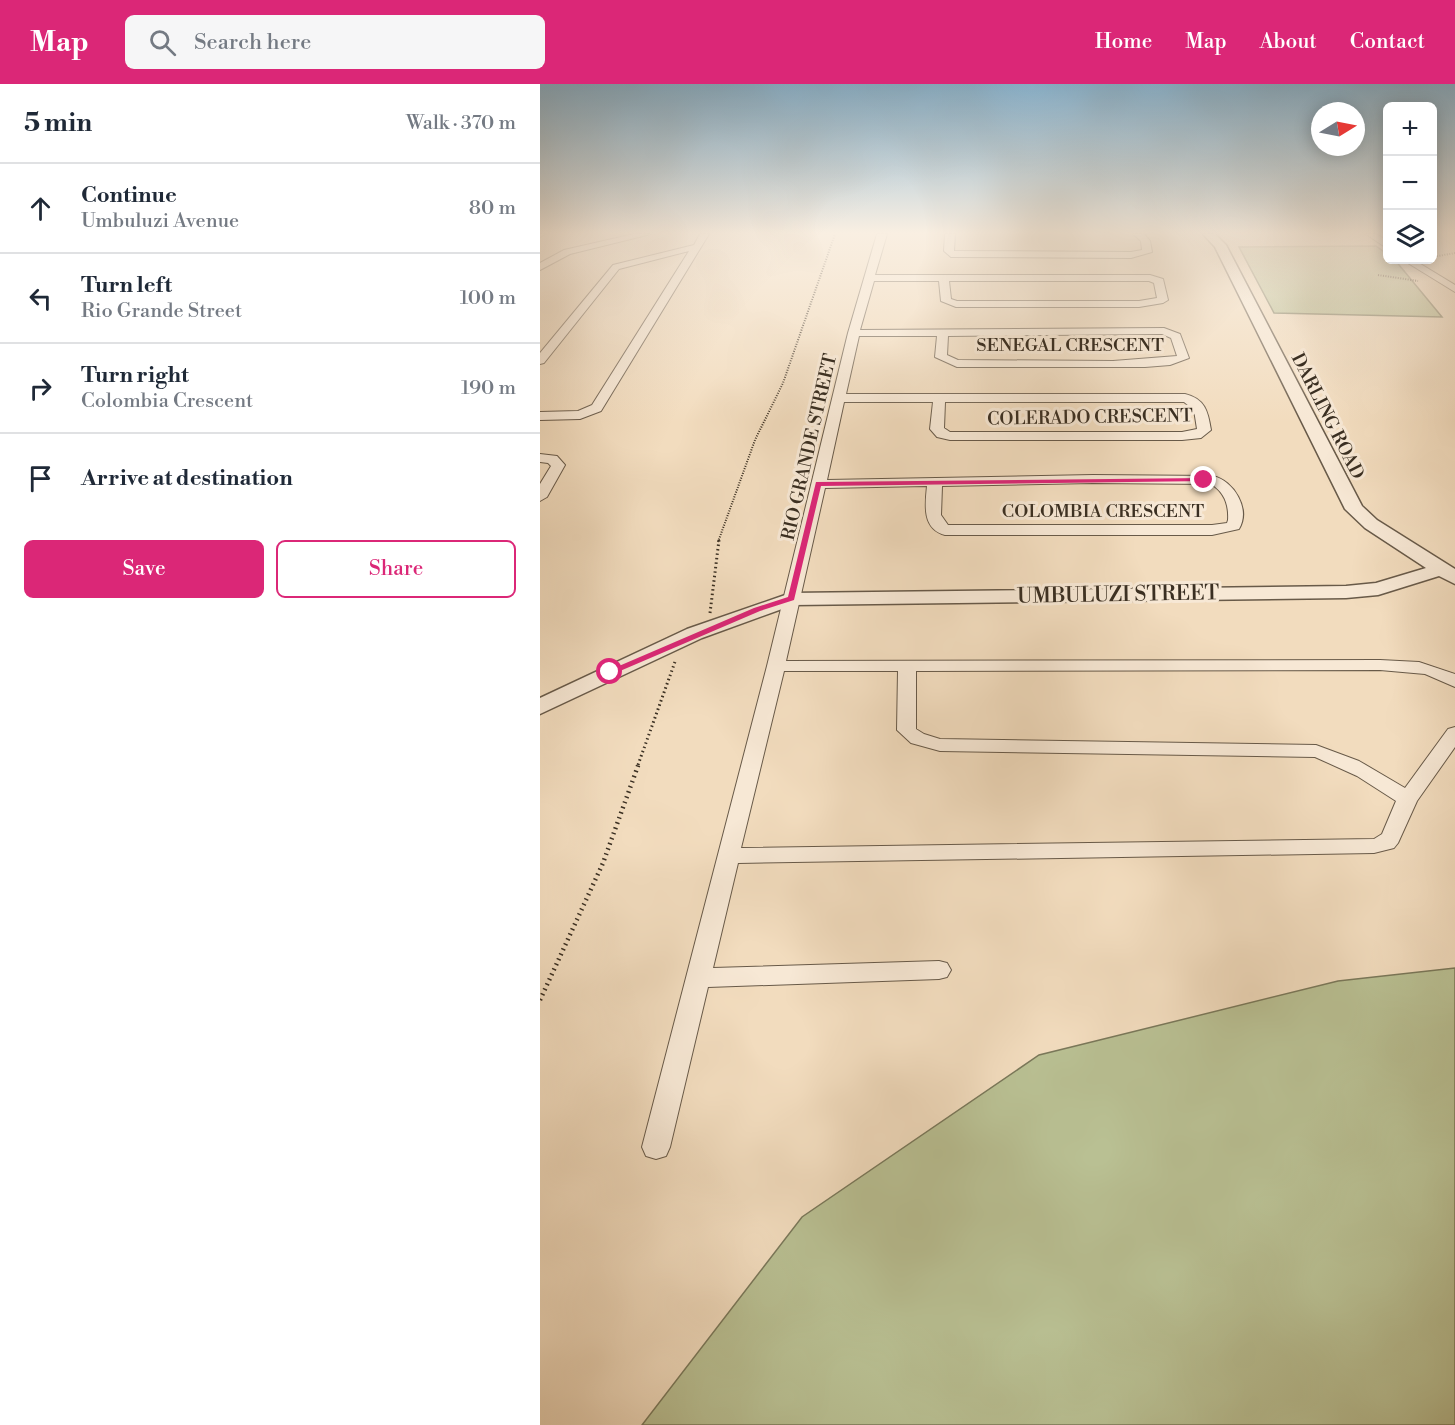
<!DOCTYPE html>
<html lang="en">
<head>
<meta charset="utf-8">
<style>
  :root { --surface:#fff; --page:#f6f6f7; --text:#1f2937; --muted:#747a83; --line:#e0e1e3; --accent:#db2777 }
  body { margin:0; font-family:"Libre Bodoni",serif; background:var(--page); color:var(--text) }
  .controls { position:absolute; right:18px; top:18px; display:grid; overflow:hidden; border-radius:9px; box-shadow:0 3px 15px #0003 }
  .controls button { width:54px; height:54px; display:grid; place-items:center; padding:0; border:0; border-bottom:2px solid var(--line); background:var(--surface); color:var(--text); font:30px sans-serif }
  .compass { position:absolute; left:771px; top:18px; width:54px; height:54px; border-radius:50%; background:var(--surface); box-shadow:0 3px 15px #0003; rotate:80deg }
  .stop { position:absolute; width:18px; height:18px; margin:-14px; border:4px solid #db2777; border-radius:50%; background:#fff }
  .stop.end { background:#db2777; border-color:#fff; box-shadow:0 2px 6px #0008 }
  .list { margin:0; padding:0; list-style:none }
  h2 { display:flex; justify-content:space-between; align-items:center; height:78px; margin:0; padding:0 24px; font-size:26px }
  h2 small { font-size:20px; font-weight:400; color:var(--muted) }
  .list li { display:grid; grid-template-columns:39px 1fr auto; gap:18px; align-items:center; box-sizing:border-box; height:90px; padding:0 24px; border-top:2px solid var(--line) }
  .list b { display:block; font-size:22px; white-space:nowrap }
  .list p { margin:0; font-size:20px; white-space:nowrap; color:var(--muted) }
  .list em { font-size:20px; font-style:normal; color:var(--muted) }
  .actions { display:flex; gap:12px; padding:18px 24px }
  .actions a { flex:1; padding:14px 0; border:2px solid var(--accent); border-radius:9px; text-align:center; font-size:21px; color:var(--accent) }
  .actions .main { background:var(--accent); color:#fff }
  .icon { flex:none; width:33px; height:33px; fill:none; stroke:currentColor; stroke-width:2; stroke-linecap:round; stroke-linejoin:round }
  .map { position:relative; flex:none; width:915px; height:1341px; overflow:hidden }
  header { display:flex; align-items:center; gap:36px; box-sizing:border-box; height:84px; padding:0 30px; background:var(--accent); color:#fff }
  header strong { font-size:28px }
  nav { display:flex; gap:33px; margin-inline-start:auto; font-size:21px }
  .search { width:420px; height:54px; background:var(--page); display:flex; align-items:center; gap:15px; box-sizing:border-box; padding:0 21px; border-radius:9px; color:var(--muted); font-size:22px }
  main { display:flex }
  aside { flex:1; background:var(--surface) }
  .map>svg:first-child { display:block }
  .green { fill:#b9c093; stroke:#7a785a; stroke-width:1.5 }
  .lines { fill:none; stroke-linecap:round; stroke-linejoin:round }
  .minor-casing { stroke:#685a49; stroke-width:2 }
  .tertiary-casing { stroke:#685a49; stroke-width:3 }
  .path-far2 { stroke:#3a2f22; stroke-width:2; stroke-dasharray:1 1.5; stroke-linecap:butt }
  .path-far1 { stroke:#3a2f22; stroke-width:3; stroke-dasharray:1.5 3; stroke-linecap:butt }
  .path { stroke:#3a2f22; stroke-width:4.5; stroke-dasharray:1.5 4; stroke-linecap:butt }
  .minor { fill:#f7e8d5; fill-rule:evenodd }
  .tertiary { fill:#f7e8d5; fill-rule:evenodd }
  .route { fill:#db2777 }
  .labels { text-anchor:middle; stroke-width:6; stroke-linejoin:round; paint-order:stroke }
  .far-street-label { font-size:18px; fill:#3a2f22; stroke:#f7e8d5 }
  .street-label { font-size:21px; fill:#3a2f22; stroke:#f7e8d5 }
</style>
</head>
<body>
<header>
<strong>Map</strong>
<div class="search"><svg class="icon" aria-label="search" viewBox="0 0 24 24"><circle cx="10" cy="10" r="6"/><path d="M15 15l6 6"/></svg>Search here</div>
<nav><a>Home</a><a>Map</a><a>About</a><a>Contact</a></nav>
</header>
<main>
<aside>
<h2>5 min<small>Walk · 370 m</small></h2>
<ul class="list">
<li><svg class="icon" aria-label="ahead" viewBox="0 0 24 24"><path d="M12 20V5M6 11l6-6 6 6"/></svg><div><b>Continue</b><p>Umbuluzi Avenue</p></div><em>80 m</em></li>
<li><svg class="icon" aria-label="left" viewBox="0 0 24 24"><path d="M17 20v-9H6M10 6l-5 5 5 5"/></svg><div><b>Turn left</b><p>Rio Grande Street</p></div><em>100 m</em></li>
<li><svg class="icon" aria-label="right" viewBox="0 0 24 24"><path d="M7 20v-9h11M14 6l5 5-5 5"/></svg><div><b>Turn right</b><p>Colombia Crescent</p></div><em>190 m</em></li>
<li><svg class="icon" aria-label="arrive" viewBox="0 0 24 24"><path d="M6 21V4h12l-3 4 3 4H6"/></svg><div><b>Arrive at destination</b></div></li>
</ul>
<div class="actions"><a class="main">Save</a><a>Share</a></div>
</aside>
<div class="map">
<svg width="915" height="1341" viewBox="0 0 915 1341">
  <rect width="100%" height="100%" fill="#f2dcbe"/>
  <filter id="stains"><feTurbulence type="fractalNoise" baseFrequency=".00333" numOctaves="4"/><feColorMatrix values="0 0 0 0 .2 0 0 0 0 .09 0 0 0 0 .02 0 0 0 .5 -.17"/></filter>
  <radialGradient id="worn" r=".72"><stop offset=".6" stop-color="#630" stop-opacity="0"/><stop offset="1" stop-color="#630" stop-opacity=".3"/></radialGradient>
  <path class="green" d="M836,162L847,170L848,176H855L902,233L734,229L699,163Z
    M915,884V1341H102L262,1133L499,971L798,897Z"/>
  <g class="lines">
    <g class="minor-casing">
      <path id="minor" d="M0,150H5L0,153Z
        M94,150H111L30,170L0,186V179L24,166Z
        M160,150H169L61,327L40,335L0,336V328L38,327L52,321L149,167L79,185L4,279L0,280V269L73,181L154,161Z
        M337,150H347L335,191H610L623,195L628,216L623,219L599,223H416L401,217L399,197H334L320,246L624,244L640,250L649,274L630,281L605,283H417L395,273L397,252H319L306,310H645C665,315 668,327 671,346L661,354L642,356H410L397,353L390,345L393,318H304L287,396L553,391L673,392C694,397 711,425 699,445L672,451H405C382,445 385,421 387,402L285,404L246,577L840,576L879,578L915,590V603L885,590L840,586L376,587V645L384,650L400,655L776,661L819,677L865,704L908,645L915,643V663L877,717L858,759L854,764L834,769L198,779L173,884L399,877L407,879L411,886L407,893L399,895L168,903L130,1063L126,1072L116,1075L106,1072L102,1063L227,582L308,249ZM409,197H609L614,199L617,214L599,217H417L411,215ZM622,250L631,254L637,272L573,277L418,276L407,271L408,252ZM405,318H644L654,326L657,345L642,348H410L404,344ZM553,399L671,400C684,408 689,420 688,436L687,439L672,441H408L401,431L402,402ZM244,587H358L357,646L371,659L400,667L775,673L817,692L856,717L842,750L834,755L201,764Z
        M405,150H415L414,167L591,168L602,166L601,157L593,150H604L610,157L612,168L591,174L411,173L404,167Z
        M826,150H836L848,157V165Z
        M863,176H874L915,201V208Z
        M0,370L17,372L25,381L7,413L0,417V400L11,382L8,379L0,378Z"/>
    </g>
    <g class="tertiary-casing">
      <path id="tertiary" d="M663,150H675L686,161L822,422L837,436L915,485V500L899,492L838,511L806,514L253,521L162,554L0,630V614L147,545L251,509L806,502L836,499L886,484L825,444L805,425L675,163Z"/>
    </g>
    <path class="path-far2" d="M892,173L915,169
      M838,191L878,197
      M178,458L215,356L243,299L295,150"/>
    <path class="path-far1" d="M170,529L179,456
      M98,681L136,575"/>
    <path class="path" d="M0,916L63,779L99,679"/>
    <use href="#minor" class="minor"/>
    <use href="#tertiary" class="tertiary"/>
  </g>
  <linearGradient id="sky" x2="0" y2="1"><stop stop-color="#89b6d4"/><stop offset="0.44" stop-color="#f9efe2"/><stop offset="1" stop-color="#f9efe2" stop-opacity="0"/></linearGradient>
  <rect width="915" height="338" fill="url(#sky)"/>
  <path class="route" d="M664,394L667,397L281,402L254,516L220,527L73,590L65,588L214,524L248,513L276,398Z"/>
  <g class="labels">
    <g class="far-street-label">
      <text x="530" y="267">SENEGAL CRESCENT</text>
      <text transform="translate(788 332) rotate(63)" y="6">DARLING ROAD</text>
      <text transform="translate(550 333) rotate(-1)" y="6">COLERADO CRESCENT</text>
      <text transform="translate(269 363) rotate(-77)" y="6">RIO GRANDE STREET</text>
      <text x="563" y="433">COLOMBIA CRESCENT</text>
    </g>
    <g class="street-label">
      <text transform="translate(578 510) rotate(-1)" y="7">UMBULUZI STREET</text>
    </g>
  </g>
  <rect width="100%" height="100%" filter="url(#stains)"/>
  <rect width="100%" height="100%" fill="url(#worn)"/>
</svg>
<div class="controls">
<button>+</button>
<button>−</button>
<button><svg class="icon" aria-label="layers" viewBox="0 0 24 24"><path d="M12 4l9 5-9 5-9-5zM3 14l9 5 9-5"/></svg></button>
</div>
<svg class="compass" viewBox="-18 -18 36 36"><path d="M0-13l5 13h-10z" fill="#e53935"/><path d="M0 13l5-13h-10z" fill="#747a83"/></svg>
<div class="stop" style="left:70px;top:588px"></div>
<div class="stop end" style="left:664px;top:396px"></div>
</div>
</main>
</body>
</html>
